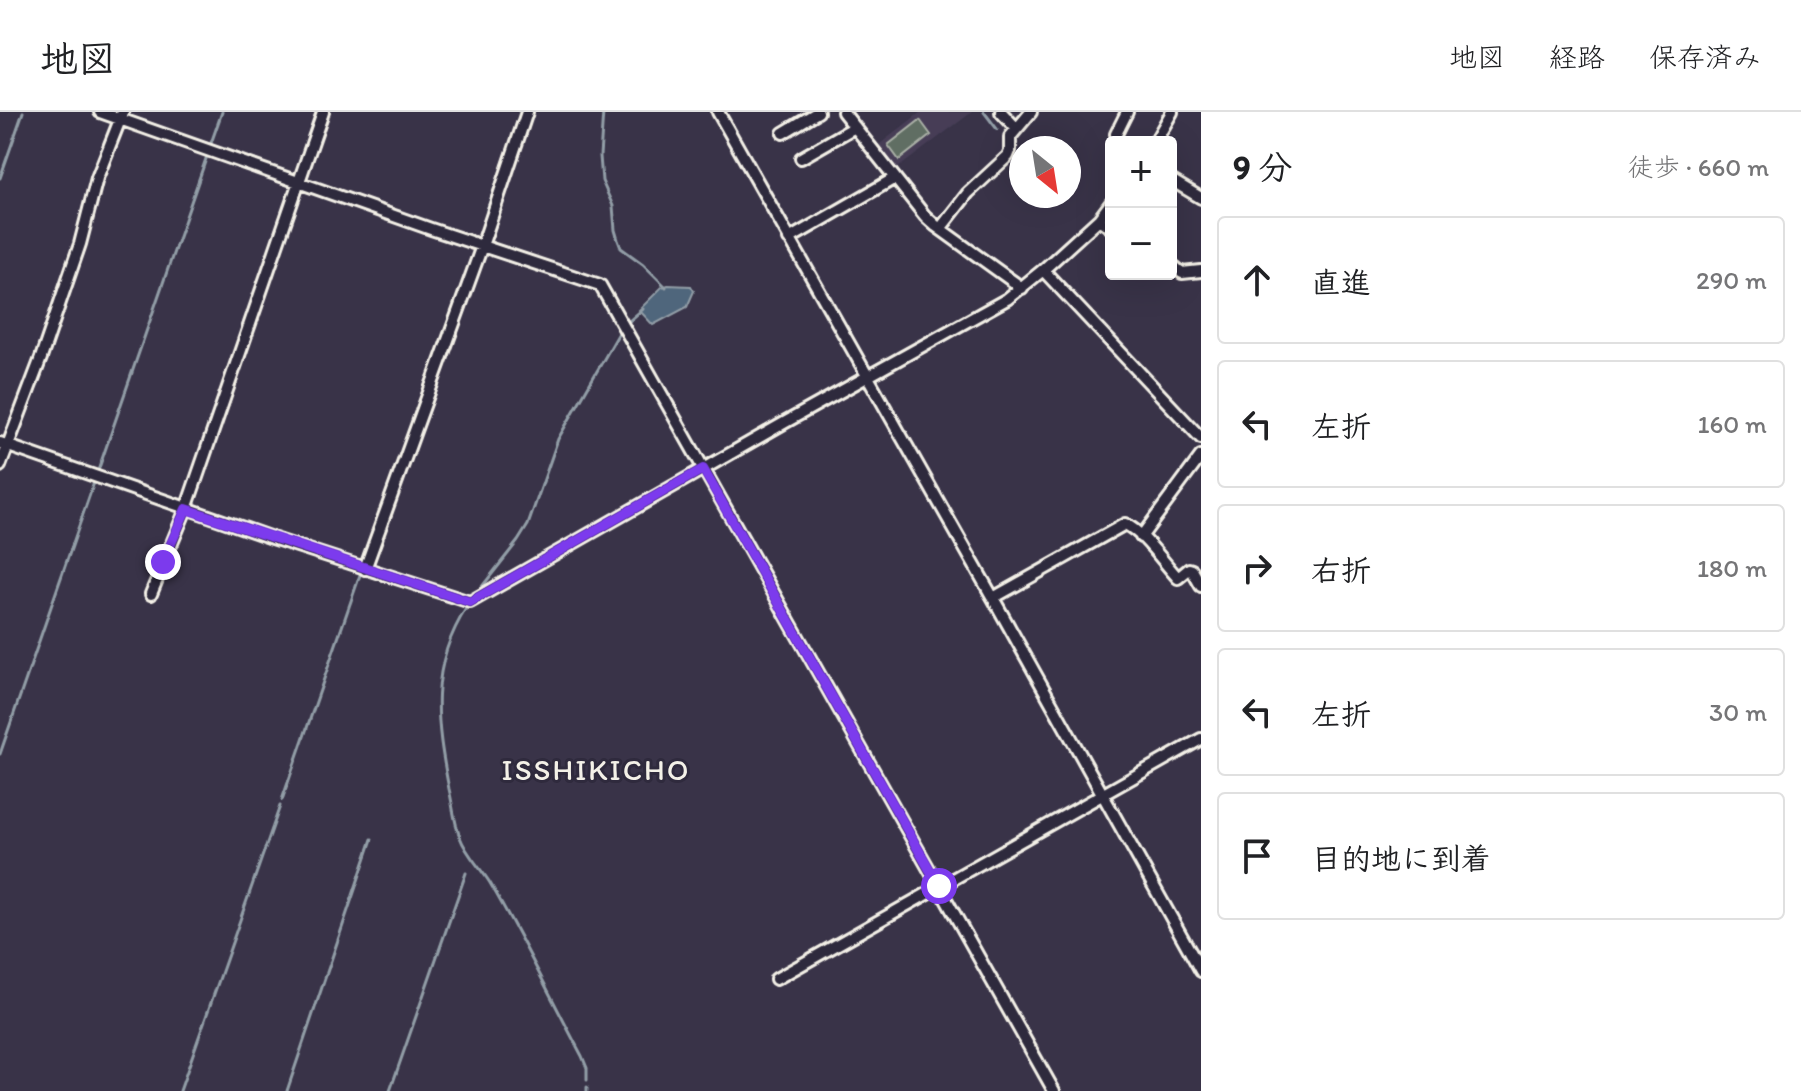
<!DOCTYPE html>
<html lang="ja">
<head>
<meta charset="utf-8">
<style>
  :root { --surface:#fff; --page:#f2f2f2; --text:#202124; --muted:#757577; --line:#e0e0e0 }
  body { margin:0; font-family:Itim,"Klee One",sans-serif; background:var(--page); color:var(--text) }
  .controls { position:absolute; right:24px; top:24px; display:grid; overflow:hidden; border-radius:8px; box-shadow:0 8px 32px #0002 }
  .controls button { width:72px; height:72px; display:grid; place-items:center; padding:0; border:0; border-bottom:2px solid var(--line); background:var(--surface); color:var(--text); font:40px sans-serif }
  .compass { position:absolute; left:1009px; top:24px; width:72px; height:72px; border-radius:50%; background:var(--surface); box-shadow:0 8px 32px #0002; rotate:150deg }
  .stop { position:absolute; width:24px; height:24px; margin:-18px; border:6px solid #7c3aed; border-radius:50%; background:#fff }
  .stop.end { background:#7c3aed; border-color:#fff; box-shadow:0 2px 8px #0008 }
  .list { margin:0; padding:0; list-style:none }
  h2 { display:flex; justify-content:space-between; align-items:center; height:104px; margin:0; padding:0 32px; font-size:34px }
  h2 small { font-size:26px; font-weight:400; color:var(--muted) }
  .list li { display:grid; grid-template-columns:52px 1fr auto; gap:24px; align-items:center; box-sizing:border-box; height:128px; margin:0 16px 16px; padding:0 16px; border:2px solid var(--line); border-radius:8px }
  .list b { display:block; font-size:30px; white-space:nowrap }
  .list em { font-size:26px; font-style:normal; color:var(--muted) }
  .icon { flex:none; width:44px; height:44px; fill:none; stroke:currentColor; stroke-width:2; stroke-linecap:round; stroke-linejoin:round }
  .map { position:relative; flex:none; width:1201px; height:979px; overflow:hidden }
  header { display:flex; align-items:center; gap:48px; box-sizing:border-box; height:112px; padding:0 40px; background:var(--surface); border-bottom:2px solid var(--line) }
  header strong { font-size:38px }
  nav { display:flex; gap:44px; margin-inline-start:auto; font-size:28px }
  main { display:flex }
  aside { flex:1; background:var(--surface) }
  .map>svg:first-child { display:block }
  .built { fill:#463e56 }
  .green { fill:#606e64; stroke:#aab0a6; stroke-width:2 }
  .water { fill:#50667b; stroke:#929ea7; stroke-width:2 }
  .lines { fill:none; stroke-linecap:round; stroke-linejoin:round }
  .stream { stroke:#929ea7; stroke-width:3 }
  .minor-casing { stroke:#f4f1e8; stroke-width:16 }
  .minor { stroke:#2f2a3d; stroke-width:10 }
  .route { stroke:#7c3aed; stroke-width:10 }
  .labels { text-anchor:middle; stroke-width:6; stroke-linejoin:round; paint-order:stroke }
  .quarter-label { font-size:30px; letter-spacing:2px; fill:#f4f1e8; stroke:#2f2a3d }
</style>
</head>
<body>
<header>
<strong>地図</strong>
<nav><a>地図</a><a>経路</a><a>保存済み</a></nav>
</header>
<main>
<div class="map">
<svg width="1201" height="979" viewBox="0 0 1201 979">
  <rect width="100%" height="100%" fill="#393348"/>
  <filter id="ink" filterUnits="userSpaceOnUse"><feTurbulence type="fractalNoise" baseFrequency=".0125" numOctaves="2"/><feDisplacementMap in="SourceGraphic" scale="16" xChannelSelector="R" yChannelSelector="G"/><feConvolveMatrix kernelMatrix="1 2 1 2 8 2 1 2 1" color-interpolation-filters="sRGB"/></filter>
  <g filter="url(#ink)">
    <path class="built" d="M921,0H972L894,59L876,35Z"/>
    <path class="green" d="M920,8L931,23L899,48L888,33Z"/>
    <path class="water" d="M668,173L691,174L694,179L687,195L653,213L639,198L662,175Z"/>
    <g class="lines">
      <path class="stream" d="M603,0L600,44L602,69L613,94L615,118L618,128L621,136L643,152L666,175
        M984,0L997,17
        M210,34L222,0
        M0,66L23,0
        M487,98L507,41
        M628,210L643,197
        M435,250L475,137
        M870,258L1008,180L1010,176L1008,172
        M832,279L860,263
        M481,478L603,408
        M477,481L518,429L528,413L558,327L620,219
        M467,495C428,555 436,610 449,677C453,693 454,710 460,725C466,742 480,755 490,771C523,827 551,886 582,944L587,956V968
        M0,642L208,41
        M282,688L361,460
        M180,979L280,694
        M287,979L372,727
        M390,979L466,761
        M587,979V975"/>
      <g class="minor-casing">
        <path id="minor" d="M100,0L431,117L600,173L1054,979
          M718,0L993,486L1201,859
          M843,0L925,104L936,114L1022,176
          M1001,0L1016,16
          M783,21L818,0
          M1116,22L1127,0
          M1155,30L1172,0
          M801,46L855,15
          M1171,68L1201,86
          M1099,107L1111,116
          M940,117L968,81L1008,44L1010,39V25L1031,0
          M789,127L895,66
          M1171,152L1182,161L1201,159
          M1043,158L1201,326
          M0,331L272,426L470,490L784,311L1007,187L1043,158L1099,107L1111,91
          M0,354L41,246L80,132L97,66L123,0
          M1141,425L1201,344
          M365,457L482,134L527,0
          M151,482L186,397L323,0
          M993,486L1125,412C1144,421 1163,450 1178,466L1189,457L1192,458L1201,474
          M776,867L1201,627"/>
      </g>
      <use href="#minor" class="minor"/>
    </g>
  </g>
  <g class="lines" filter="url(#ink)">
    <path class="route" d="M163,450L186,397L470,490L703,357L939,774"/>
  </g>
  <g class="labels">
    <g class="quarter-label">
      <text x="596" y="668">ISSHIKICHO</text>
    </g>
  </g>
</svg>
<div class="controls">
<button>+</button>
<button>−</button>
</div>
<svg class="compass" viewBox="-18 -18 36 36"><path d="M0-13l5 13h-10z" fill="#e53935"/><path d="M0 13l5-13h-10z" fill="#757577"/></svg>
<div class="stop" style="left:939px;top:774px"></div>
<div class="stop end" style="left:163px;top:450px"></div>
</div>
<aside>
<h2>9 分<small>徒歩 · 660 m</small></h2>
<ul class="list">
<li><svg class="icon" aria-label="ahead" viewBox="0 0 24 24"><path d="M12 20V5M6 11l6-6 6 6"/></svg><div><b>直進</b></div><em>290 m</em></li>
<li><svg class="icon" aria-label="left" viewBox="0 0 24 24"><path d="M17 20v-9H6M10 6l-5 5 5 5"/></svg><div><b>左折</b></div><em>160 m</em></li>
<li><svg class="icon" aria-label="right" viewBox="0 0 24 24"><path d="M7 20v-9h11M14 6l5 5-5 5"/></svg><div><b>右折</b></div><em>180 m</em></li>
<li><svg class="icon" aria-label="left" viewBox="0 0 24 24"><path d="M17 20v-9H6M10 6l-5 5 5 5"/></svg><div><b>左折</b></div><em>30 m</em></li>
<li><svg class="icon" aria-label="arrive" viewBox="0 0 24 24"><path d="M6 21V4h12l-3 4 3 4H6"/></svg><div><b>目的地に到着</b></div></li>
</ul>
</aside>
</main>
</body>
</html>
